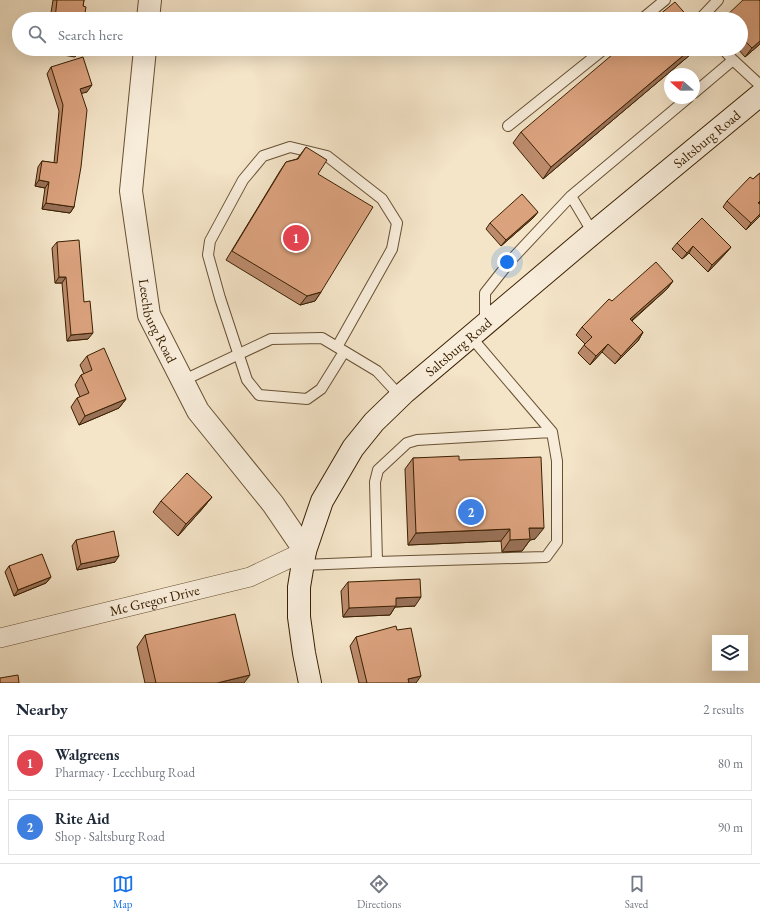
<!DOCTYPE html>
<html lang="en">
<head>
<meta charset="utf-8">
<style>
  :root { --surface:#fff; --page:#f6f6f7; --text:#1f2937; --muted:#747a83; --line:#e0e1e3; --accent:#1a73e8 }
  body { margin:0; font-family:"EB Garamond",serif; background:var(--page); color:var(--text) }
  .controls { position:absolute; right:12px; bottom:12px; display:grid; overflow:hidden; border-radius:0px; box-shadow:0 4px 16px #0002 }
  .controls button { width:36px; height:36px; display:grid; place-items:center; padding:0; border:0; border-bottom:1px solid var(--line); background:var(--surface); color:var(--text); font:20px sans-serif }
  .compass { position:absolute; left:664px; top:68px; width:36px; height:36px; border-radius:50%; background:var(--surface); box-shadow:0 4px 16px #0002; rotate:290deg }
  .you { position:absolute; left:507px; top:262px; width:14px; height:14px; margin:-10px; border:3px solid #fff; border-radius:50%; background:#1a73e8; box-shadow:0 0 0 6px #1a73e833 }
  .badge { display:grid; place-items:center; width:26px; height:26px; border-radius:50%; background:var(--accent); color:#fff; font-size:13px; font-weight:700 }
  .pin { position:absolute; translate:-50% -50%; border:2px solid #fff; box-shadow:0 1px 4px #0006 }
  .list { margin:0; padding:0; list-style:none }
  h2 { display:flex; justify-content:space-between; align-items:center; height:52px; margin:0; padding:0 16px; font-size:17px }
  h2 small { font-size:13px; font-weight:400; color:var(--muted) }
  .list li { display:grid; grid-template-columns:26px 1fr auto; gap:12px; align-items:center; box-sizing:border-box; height:56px; margin:0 8px 8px; padding:0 8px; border:1px solid var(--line); border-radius:0px }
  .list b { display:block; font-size:15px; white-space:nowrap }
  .list p { margin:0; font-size:13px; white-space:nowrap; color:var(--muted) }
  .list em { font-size:13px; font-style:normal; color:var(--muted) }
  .icon { flex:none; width:22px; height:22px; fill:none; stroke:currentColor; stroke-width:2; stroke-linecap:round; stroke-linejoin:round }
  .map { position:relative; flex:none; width:760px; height:683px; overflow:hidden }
  .search { position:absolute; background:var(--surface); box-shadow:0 4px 16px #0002; left:12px; right:12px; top:12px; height:44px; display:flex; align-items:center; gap:10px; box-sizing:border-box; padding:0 14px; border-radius:22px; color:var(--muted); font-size:15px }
  .sheet { height:180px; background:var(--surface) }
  nav { display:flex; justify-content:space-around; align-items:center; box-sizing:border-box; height:56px; border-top:1px solid var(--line); background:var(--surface); font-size:11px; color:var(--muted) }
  nav a { display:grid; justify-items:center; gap:2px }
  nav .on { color:var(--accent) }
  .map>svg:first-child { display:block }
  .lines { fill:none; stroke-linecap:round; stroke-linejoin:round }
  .service-casing { stroke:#685133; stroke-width:12 }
  .minor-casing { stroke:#685133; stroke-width:20 }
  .tertiary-casing { stroke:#685133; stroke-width:24 }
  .secondary-casing { stroke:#3a2001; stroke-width:24 }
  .service { stroke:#f8eddb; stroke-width:10 }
  .minor { stroke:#f8eddb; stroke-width:19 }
  .tertiary { stroke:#f8eddb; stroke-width:22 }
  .secondary { stroke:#f8eddb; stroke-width:22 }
  .wall { fill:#bc8b6c; stroke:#3a2001 }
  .shaded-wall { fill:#997158; stroke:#3a2001 }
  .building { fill:#dba27e; stroke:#3a2001 }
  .labels { text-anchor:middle; stroke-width:3.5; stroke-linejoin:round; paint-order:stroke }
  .street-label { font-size:14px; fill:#3a2001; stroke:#f8eddb }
</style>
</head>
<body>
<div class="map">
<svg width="760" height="683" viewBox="0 0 760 683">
  <rect width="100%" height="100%" fill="#f4e4c8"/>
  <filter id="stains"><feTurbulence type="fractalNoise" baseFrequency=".005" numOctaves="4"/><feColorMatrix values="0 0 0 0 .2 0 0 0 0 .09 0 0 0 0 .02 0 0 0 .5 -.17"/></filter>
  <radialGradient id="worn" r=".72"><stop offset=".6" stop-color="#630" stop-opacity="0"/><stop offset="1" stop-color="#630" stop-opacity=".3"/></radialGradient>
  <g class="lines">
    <g class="service-casing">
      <path id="service" d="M642,19L665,0
        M700,19L718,0
        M723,49L733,60
        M694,93L733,60L760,85
        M508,126L604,49
        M593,233L571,196L688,98
        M485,323V293L511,260L571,196
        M337,347L392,249L397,223L382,199L327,156L290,147L263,156L243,180L210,241L208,255L220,298L247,380L259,395L307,399L321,389L344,352
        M182,381L271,339L322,338L377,371L401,397
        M377,562L375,482L378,470L407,443L417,440L552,432
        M303,565L377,562L546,557L557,542V461L552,432L471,337"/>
    </g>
    <g class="minor-casing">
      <g id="minor">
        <path id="s1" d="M0,638L250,577L305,551"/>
      </g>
    </g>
    <g class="tertiary-casing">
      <g id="tertiary">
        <path d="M148,19L150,0"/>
        <path id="s2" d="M145,49L131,191L149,315L198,411L273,504L305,551"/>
      </g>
    </g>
    <g class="secondary-casing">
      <g id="secondary">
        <path id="s3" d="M310,683L304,653L299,617V587L305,551L322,501L353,448L374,422L405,392L593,233L760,95"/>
      </g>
    </g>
    <use href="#service" class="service"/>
    <use href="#minor" class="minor"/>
    <use href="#tertiary" class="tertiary"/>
    <use href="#secondary" class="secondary"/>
  </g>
  <path class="wall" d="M53,0H84L83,6L84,19H50Z
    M760,1V44L745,57L738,49H741V19H723L724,18Z
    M697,49L543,179L513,143L521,132Z
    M51,67L87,92L81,93L74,207L70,213L42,209L45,188L35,186L38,167L42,161L54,163L59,111L47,74Z
    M306,147L318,174L321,292L315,301L300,305L226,260L280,171L286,162L297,159Z
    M760,173V202L759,203L760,204V216L746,230L723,207L727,201Z
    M538,212L533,218L501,246L486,229L490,223Z
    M57,242L84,302L88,339L67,341L62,283H55L52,248Z
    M677,243L731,247L726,253L708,272L689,253L682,259L672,249Z
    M673,281L667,289L632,321L643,332L638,341L615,364L602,352L590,365L578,353L585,344L576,335L582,327L612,301Z
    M87,356L126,399L119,408L79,425L71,407L77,398L80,397L75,385L81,375L84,374L80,365Z
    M413,458L459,460L535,539L530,540L522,551L502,552L501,541L408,545L405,469Z
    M212,497L203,508L178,536L153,512L161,501Z
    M76,540L115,562L77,570L72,546Z
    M9,566L51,577L46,583L14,596L5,572Z
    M348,582L415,606L395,607L390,615L343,617L341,591Z
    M397,630L416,683H359L350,646L356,637Z
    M145,635L244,683H145L137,647Z"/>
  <path class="shaded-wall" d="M760,41V44L745,57L752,48Z
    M48,49H80L75,57L45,52Z
    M691,49H697L543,179L551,167Z
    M92,85L87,92L76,95L80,89Z
    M39,180L49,182L45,188L35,186Z
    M46,203L74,207L70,213L42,209Z
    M538,212L533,218L501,246L506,240Z
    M760,214V216L746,230L751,223Z
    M693,246L689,253L682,259L687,253Z
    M731,247L726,253L708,272L712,265Z
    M59,277H66L62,283H55Z
    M673,281L667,289L624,327L630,319Z
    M321,292L315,301L300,305L307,296Z
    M643,332L638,341L615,364L621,356Z
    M93,333L88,339L67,341L71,335Z
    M608,344L602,352L590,365L596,356Z
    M126,399L119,408L79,425L85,416Z
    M212,497L203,508L178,536L186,524Z
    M529,528H544L535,539L530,540L522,551L502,552L510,540Z
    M510,529L501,541L408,545L416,533Z
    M119,556L115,562L77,570L81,564Z
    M51,577L46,583L14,596L18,590Z
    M421,597L415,606L395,607L390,615L343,617L349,608L396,598Z
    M250,675L244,683H217Z
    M421,676L416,683H405L408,679Z"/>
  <path class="building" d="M57,0H84L83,6L86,7L84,19H55Z
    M743,0H759L760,1V41L752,48L741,37V19H725L724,18Z
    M675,2L690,19H654Z
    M619,49H691L551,167L521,132Z
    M83,57L92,85L80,89L87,110L81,167L74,207L46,203L49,182L39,180L42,161L57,163L63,105L51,67Z
    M306,147L327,160L318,174L373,207L321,292L307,296L232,251L286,162L298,159Z
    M760,173V201L758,203L760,204V214L751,223L727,201L750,177L753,179Z
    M522,194L538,212L506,240L490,223Z
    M702,218L731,247L712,265L693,246L687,253L677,243Z
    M79,240L84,302L90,301L93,333L71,335L66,277H59L57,242Z
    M656,262L673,281L630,319L643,332L621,356L608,344L596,356L584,345L592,337L582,327L609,299L612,301Z
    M104,348L126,399L85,416L77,398L89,393L81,375L92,370L87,356Z
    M459,456V460L541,457L544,528H529L530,539L510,540V529L416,533L413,458Z
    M187,473L212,497L186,524L161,501Z
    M114,531L119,556L81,564L76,540Z
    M42,554L51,577L18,590L9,566Z
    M420,579L421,597L396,598V606L349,608L348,582Z
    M235,614L250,675L217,683H156L145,635Z
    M396,626L397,630L411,628L421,676L408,679L409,683H367L356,637Z
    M18,675L19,683H0V678Z"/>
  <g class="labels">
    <g class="street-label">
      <text dy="5" stroke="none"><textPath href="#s3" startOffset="718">Saltsburg Road</textPath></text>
      <text dy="5" stroke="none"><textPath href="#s2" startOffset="276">Leechburg Road</textPath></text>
      <text dy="5" stroke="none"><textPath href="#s3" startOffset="394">Saltsburg Road</textPath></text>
      <text dy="5" stroke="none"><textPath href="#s1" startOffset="159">Mc Gregor Drive</textPath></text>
    </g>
  </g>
  <rect width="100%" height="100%" filter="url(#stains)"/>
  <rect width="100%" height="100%" fill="url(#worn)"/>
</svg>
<div class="controls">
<button><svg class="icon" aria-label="layers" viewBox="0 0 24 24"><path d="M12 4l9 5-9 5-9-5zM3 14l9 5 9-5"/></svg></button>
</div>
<svg class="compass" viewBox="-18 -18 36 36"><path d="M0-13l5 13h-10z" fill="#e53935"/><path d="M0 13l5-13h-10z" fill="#747a83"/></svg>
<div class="you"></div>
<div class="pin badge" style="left:296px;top:238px;background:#e0444e">1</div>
<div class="pin badge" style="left:471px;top:512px;background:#3f7fe0">2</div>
<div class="search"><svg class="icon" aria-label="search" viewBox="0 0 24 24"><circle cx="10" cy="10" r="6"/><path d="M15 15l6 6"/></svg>Search here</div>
</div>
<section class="sheet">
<h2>Nearby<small>2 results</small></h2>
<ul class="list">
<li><span class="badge" style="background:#e0444e">1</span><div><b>Walgreens</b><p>Pharmacy · Leechburg Road</p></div><em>80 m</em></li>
<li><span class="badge" style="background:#3f7fe0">2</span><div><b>Rite Aid</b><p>Shop · Saltsburg Road</p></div><em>90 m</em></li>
</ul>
</section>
<nav>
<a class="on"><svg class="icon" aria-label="map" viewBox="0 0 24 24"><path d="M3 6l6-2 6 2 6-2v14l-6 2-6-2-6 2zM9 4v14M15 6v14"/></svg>Map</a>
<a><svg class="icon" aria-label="directions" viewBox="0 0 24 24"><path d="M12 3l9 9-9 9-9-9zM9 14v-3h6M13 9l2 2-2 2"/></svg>Directions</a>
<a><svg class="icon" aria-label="saved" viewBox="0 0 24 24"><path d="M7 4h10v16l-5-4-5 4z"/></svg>Saved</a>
</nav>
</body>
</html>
